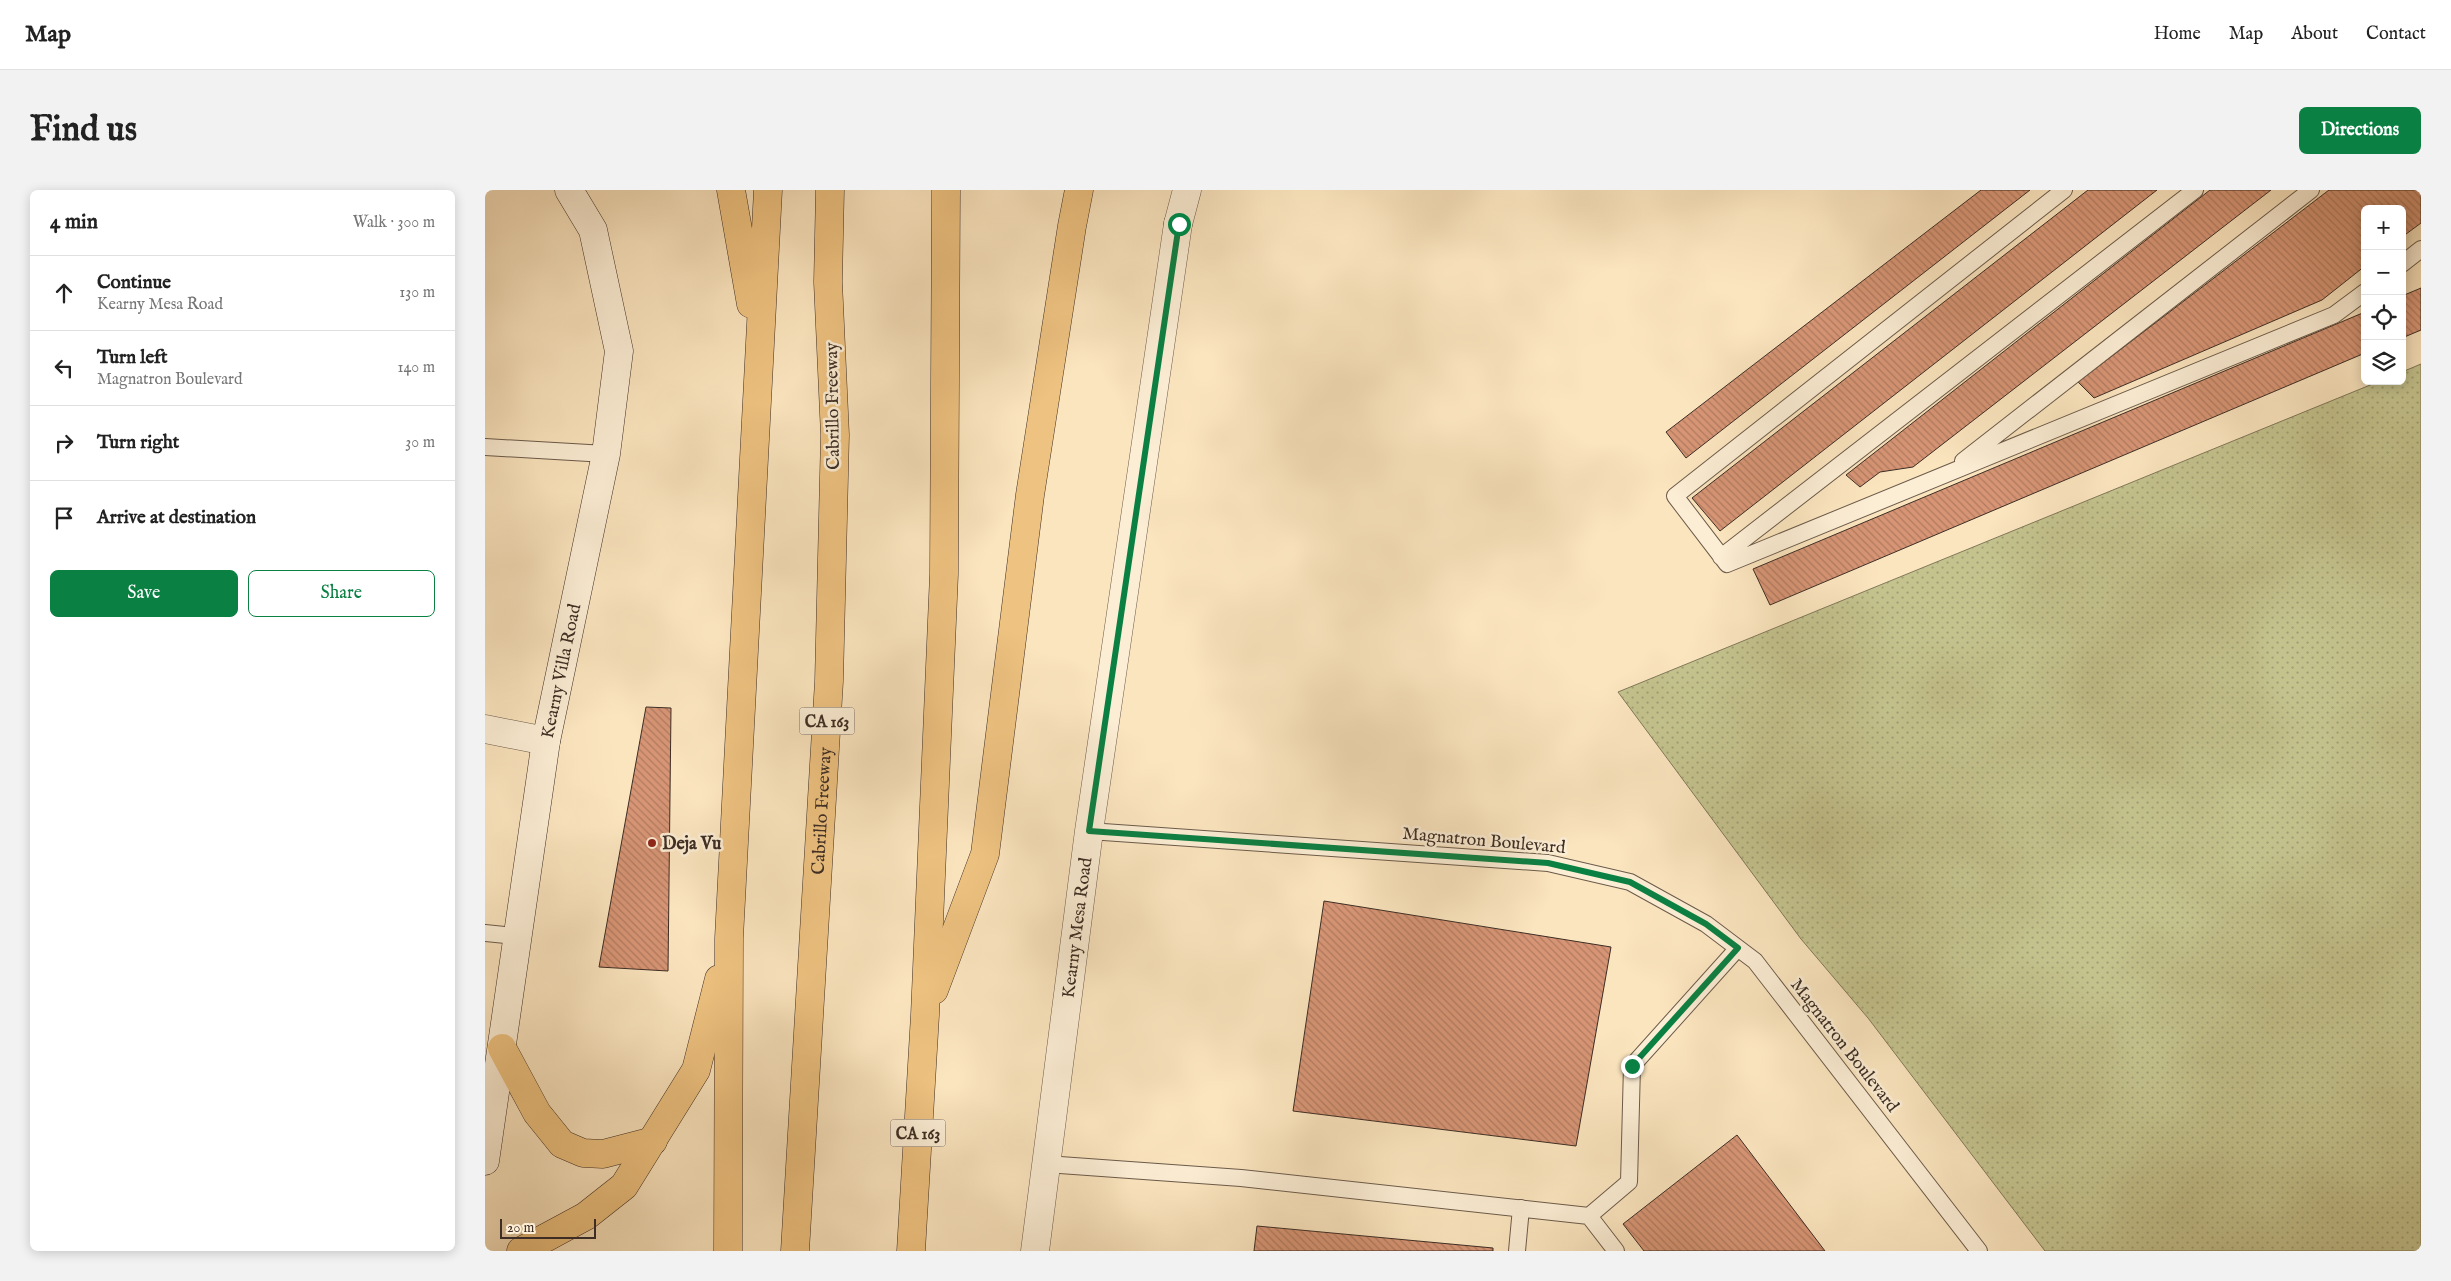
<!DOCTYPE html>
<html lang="en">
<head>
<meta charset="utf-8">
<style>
  :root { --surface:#fff; --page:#f2f2f2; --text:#222; --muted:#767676; --line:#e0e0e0; --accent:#0b8043 }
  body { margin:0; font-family:"IM FELL English",serif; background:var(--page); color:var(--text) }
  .controls { position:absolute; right:15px; top:15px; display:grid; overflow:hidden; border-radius:8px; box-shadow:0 2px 12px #0003 }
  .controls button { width:45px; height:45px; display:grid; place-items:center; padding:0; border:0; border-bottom:1px solid var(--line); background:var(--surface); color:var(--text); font:25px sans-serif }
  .scale { position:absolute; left:15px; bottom:12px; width:96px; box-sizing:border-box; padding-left:5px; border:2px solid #3d2d24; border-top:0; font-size:14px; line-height:18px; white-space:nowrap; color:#3d2d24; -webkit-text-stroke:4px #fceed5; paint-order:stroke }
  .stop { position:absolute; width:15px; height:15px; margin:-11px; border:4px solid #0b8043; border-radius:50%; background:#fff }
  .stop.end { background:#0b8043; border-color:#fff; box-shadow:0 1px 5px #0008 }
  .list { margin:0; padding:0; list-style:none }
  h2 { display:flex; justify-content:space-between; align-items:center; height:65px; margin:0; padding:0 20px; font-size:21px }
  h2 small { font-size:16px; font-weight:400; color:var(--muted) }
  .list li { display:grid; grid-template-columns:32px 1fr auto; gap:15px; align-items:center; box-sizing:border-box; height:75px; padding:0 20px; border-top:1px solid var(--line) }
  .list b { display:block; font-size:19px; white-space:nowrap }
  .list p { margin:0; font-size:16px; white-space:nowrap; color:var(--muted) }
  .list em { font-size:16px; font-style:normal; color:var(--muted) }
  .actions { display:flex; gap:10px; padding:15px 20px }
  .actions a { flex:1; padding:11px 0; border:1px solid var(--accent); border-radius:8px; text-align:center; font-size:18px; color:var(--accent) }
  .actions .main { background:var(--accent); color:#fff }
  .icon { flex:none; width:28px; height:28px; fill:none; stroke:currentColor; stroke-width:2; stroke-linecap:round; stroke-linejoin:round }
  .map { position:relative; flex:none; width:1936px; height:1061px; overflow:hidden; border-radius:8px }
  header { display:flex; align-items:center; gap:30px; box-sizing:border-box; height:70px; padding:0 25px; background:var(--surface); border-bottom:1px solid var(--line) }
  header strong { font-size:24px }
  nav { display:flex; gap:28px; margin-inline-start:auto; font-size:18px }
  .intro { display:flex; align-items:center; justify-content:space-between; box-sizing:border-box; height:120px; padding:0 30px }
  h1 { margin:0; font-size:35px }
  .button { padding:12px 22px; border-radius:8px; background:var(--accent); color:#fff; font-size:18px; font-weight:700 }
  main { display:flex; gap:30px; padding:0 30px }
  aside { flex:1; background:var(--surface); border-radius:8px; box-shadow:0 2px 12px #0003 }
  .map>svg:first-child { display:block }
  .grass { fill:url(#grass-dots); stroke:#807859 }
  .building { fill:url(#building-back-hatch); stroke:#3d2d24 }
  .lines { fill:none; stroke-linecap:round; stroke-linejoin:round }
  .service-casing { stroke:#6c5b4b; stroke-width:18 }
  .minor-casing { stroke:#6c5b4b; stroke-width:29 }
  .tertiary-casing { stroke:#6c5b4b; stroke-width:29 }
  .secondary-casing { stroke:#3d2d24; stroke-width:29 }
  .motorway-casing { stroke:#3d2d24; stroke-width:29 }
  .service { stroke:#fceed5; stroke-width:16 }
  .minor { stroke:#fceed5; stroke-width:28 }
  .tertiary { stroke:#fceed5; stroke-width:28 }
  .secondary { stroke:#fceed5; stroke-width:28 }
  .motorway { stroke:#eec280; stroke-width:28 }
  .route { stroke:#0b8043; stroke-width:6 }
  .poi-dot { fill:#8f2418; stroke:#fceed5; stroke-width:2 }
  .labels { text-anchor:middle; stroke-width:5; stroke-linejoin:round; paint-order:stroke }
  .shield { fill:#fceed5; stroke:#766759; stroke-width:1 }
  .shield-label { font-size:16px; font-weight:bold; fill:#3d2d24 }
  .street-label { font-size:18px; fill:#3d2d24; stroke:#fceed5 }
  .poi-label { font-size:18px; font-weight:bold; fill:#3d2d24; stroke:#fceed5; text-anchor:start }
</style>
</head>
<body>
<header>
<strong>Map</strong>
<nav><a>Home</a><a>Map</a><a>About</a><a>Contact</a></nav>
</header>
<div class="intro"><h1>Find us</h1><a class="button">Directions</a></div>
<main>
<aside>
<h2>4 min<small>Walk · 300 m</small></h2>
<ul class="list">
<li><svg class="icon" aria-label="ahead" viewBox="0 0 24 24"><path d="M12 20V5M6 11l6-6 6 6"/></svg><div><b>Continue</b><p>Kearny Mesa Road</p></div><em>130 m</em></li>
<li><svg class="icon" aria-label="left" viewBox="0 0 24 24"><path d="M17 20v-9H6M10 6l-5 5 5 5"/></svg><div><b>Turn left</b><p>Magnatron Boulevard</p></div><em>140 m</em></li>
<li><svg class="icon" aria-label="right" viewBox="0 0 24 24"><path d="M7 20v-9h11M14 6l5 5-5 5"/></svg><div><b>Turn right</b></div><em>30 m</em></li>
<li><svg class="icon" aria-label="arrive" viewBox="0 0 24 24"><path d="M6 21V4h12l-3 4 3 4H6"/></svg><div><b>Arrive at destination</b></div></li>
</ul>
<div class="actions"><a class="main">Save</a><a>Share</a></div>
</aside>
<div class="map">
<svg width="1936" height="1061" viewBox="0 0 1936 1061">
  <defs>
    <pattern id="grass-dots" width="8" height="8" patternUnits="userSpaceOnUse" patternTransform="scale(1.25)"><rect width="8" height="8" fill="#c4c38e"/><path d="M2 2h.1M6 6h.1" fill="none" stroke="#a09f74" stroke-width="1.8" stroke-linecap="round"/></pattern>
    <pattern id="building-back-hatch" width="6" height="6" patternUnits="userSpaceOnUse" patternTransform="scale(1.25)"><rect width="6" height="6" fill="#d79575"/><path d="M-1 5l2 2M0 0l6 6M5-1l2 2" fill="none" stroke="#b07a60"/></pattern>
  </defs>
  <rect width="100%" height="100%" fill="#fbe5bf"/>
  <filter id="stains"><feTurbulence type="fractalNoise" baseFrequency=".004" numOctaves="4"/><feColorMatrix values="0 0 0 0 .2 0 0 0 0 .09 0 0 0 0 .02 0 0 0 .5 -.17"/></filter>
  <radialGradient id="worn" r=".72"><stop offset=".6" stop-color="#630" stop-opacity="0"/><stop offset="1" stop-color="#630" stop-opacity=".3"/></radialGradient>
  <path class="grass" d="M1936,174V1061H1560L1383,828L1316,749L1133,502L1895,191H1917V182Z"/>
  <path class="building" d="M1496,0H1545L1201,268L1181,242Z
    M1603,0H1672L1235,341L1207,308Z
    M1725,0H1786L1428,277L1395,282L1375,297L1361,285Z
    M1844,0H1936V33L1917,47V19H1880V76L1837,110L1609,208L1593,192Z
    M1936,98V140L1917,148V106Z
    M1880,122V163L1285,415L1268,379Z
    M161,517L186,518L183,781L114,777Z
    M839,711L1126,757L1091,956L808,921Z
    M1252,945L1340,1061H1159L1138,1034Z
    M772,1036L1008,1058V1061H769Z"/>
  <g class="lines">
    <g class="service-casing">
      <path id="service" d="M1579,0L1190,306L1242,374L1849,125L1880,102
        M1917,74L1936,59
        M0,257L121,264
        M1478,271L1826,0
        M1236,367L1710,0
        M604,641L1063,673L1145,692L1221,734L1270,771L1494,1061
        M0,743L31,746
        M561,974L756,988L1104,1026L1131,1061
        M1104,1026L1144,992L1147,876L1253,758
        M1032,1061L1036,1018"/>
    </g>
    <g class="minor-casing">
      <g id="minor">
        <path d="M0,539L61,551"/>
        <path id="s1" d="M550,1061L604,641L693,34"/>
      </g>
    </g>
    <g class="tertiary-casing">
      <path id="tertiary" d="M693,34L702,0"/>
    </g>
    <g class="secondary-casing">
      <g id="secondary">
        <path id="s2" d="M0,971L61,551L121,264L134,161L108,40L84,0"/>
      </g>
    </g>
    <g class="motorway-casing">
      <g id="motorway">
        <path d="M246,0L266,114"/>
        <path d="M449,800L500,664L545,305L587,36L594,0"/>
        <path d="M17,858L52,923L77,954L98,963L118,964L168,951"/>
        <path d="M36,1061L101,1026L139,996L211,880L234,789"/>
        <path d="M243,1061L244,748L283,0"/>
        <path id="s3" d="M310,1061L344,491L350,245L343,92L345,0"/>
        <path d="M426,1061L440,825L459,384L461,0"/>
      </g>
    </g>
    <use href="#service" class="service"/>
    <use href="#minor" class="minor"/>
    <use href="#tertiary" class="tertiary"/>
    <use href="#secondary" class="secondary"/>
    <use href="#motorway" class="motorway"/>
  </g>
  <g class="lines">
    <path class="route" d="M694,34L604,641L1063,673L1145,692L1221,734L1253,758L1147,876"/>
  </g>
  <circle class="poi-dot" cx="167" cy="653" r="5"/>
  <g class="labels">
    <g class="shield">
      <rect x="314.5" y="517.5" width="55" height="27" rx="4"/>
      <rect x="405.5" y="929.5" width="55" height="27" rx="4"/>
    </g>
    <g class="shield-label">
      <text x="342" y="537">CA 163</text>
      <text x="433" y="949">CA 163</text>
    </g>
    <g class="street-label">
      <text transform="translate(347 216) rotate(-91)" y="6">Cabrillo Freeway</text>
      <text dy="6" stroke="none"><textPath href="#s2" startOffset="496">Kearny Villa Road</textPath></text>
      <text dy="6" stroke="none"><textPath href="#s3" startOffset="441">Cabrillo Freeway</textPath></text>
      <text transform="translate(999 650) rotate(5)" y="6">Magnatron Boulevard</text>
      <text dy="6" stroke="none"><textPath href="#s1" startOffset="326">Kearny Mesa Road</textPath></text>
      <text transform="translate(1360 855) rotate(52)" y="6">Magnatron Boulevard</text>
    </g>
    <g class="poi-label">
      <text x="177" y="659">Deja Vu</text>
    </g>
  </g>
  <rect width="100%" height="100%" filter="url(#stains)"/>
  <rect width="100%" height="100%" fill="url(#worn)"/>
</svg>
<div class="controls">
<button>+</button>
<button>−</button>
<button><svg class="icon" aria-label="locate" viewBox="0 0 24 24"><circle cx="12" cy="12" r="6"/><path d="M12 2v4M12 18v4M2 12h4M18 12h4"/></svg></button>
<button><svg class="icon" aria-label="layers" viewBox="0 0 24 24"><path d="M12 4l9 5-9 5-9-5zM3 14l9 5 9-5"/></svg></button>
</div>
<div class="scale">20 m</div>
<div class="stop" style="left:694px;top:34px"></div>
<div class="stop end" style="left:1147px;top:876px"></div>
</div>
</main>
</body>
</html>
